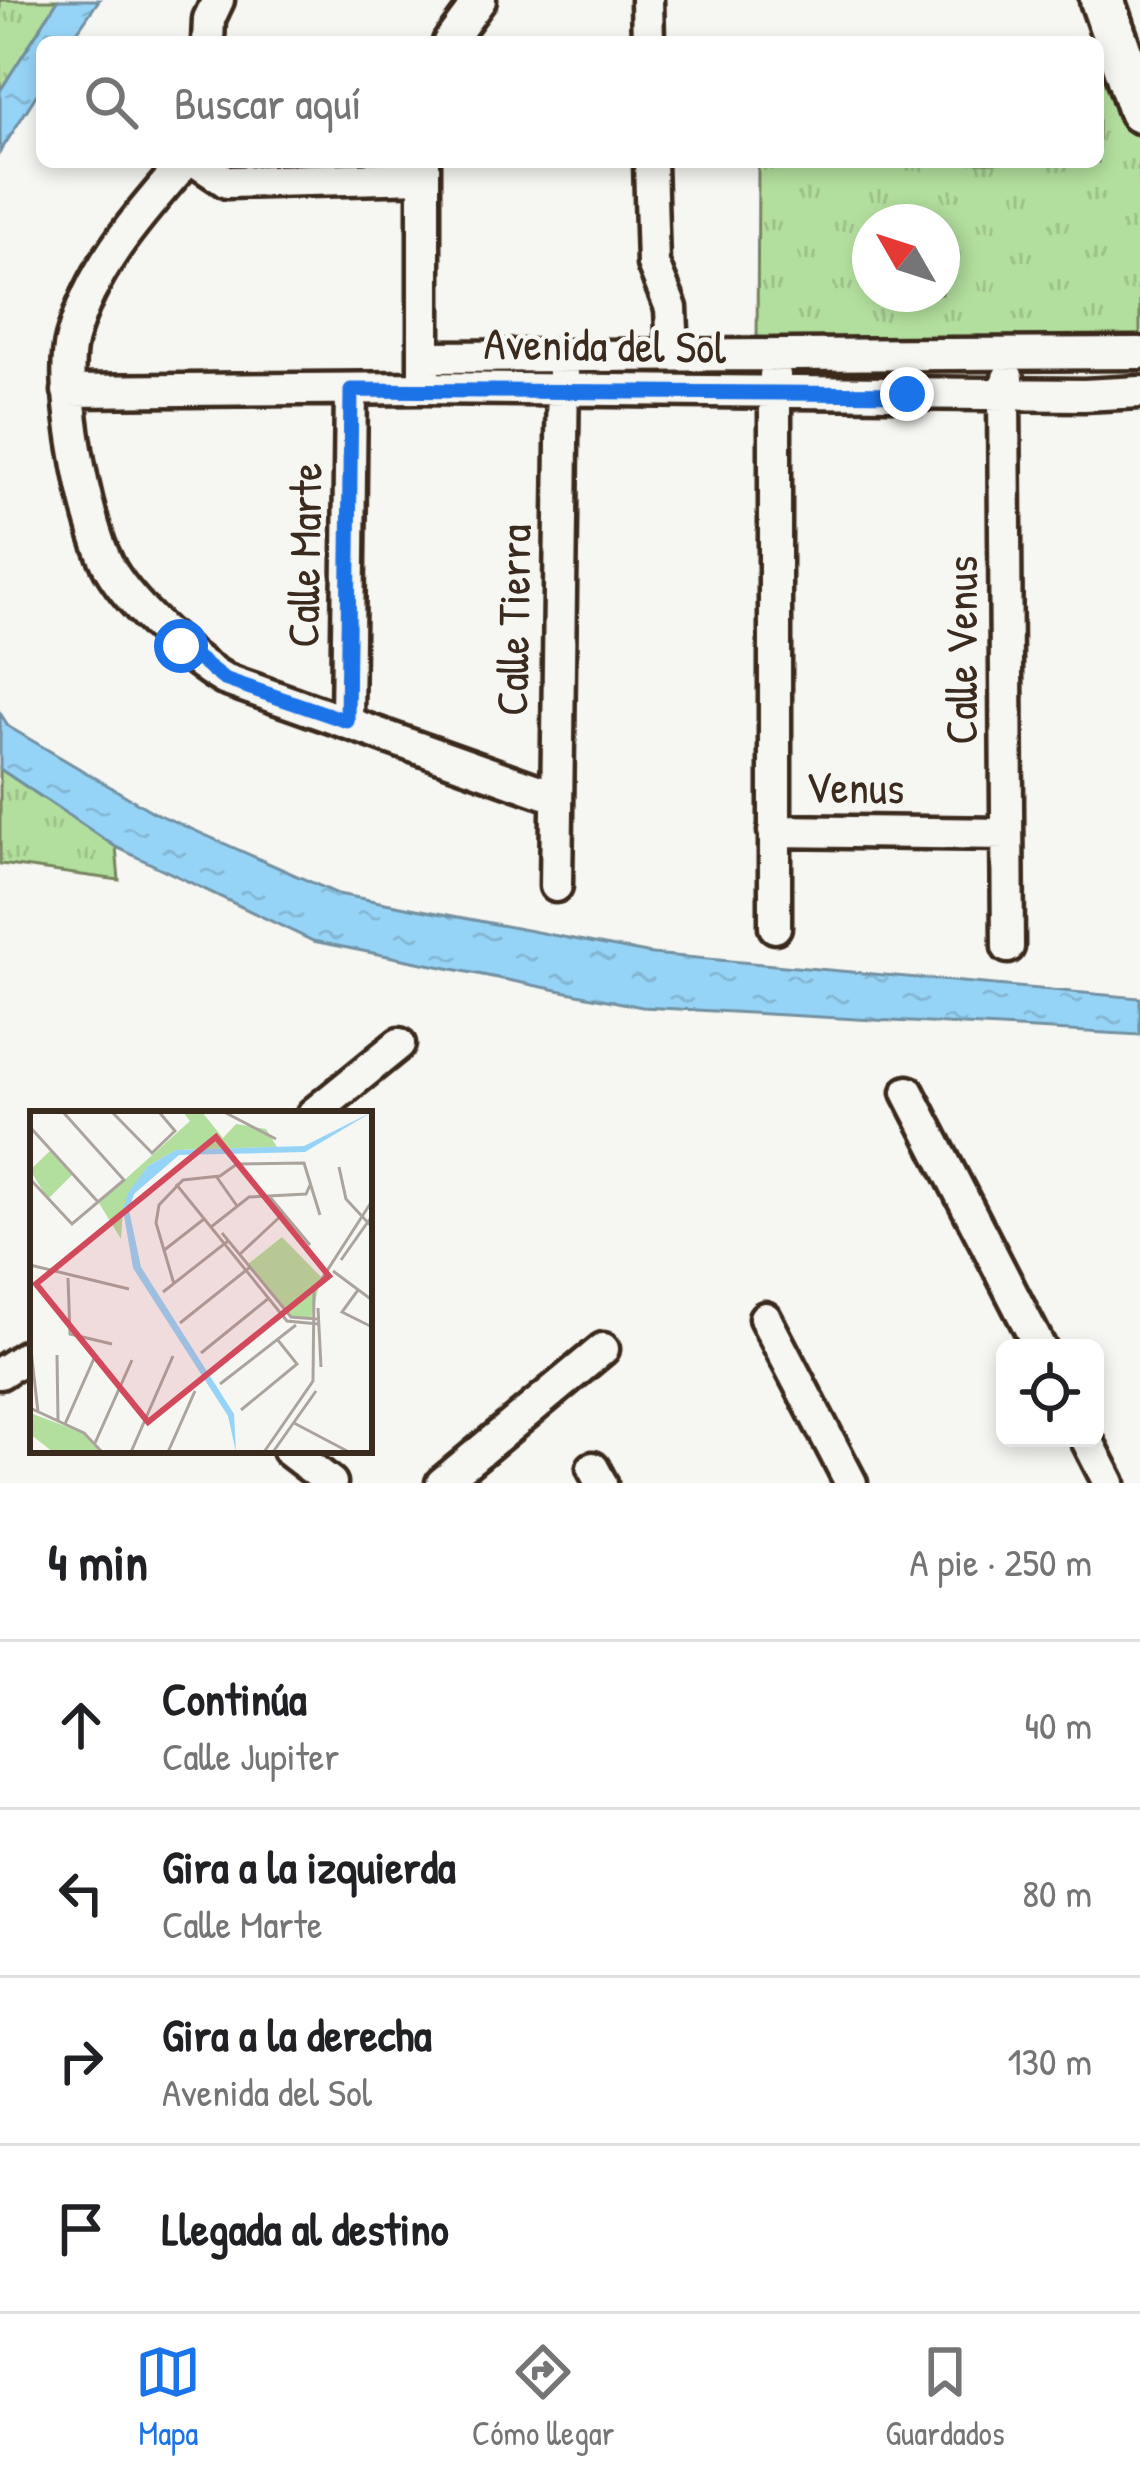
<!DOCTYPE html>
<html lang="es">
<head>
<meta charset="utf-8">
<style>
  :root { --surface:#fff; --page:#f6f6f6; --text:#202124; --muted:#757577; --line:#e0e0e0; --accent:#1a73e8 }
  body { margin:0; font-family:"Patrick Hand",sans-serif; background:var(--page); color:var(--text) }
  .controls { position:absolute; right:36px; bottom:36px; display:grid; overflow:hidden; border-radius:18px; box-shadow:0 6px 18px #0003 }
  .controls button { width:108px; height:108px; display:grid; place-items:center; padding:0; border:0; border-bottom:3px solid var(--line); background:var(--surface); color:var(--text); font:60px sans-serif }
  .compass { position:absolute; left:852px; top:204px; width:108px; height:108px; border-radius:50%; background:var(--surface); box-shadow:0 6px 18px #0003; rotate:309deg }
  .stop { position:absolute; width:36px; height:36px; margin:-27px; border:9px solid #1a73e8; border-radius:50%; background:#fff }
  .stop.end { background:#1a73e8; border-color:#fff; box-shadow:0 3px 12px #0008 }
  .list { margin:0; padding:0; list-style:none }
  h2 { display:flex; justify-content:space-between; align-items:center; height:156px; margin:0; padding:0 48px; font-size:51px }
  h2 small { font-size:39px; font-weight:400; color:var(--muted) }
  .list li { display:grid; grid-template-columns:78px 1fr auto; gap:36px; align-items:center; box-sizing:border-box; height:168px; padding:0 48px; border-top:3px solid var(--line) }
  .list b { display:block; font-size:45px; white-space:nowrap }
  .list p { margin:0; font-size:39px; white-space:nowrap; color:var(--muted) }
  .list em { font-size:39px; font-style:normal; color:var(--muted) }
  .icon { flex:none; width:66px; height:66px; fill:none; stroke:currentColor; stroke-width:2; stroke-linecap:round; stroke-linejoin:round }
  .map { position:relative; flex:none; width:1140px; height:1483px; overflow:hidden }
  .search { position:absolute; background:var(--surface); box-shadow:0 6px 18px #0003; left:36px; right:36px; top:36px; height:132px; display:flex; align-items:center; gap:30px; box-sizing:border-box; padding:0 42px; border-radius:18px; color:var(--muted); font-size:45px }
  .sheet { height:828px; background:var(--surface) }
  nav { display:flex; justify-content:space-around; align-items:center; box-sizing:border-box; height:168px; border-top:3px solid var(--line); background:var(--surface); font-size:33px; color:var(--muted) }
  nav a { display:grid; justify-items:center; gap:6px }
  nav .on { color:var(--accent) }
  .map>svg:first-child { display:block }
  .park { fill:url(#park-tufts); stroke:#77845e; stroke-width:3; fill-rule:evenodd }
  .water { fill:url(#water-ripples); stroke:#7290a0; stroke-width:3 }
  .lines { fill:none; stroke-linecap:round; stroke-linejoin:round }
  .street-casing { stroke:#3b2a1e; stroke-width:39 }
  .secondary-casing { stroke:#3b2a1e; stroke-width:51 }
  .street { stroke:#f6f6f2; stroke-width:30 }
  .secondary { stroke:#f6f6f2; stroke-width:42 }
  .route { stroke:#1a73e8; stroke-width:15 }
  .labels { text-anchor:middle; stroke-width:9; stroke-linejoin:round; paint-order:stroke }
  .street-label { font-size:45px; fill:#3b2a1e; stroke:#f6f6f2 }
  .inset-road { fill:none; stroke:#aba49d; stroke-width:3 }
  .view { fill:#d1495b; fill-opacity:0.15; stroke:#d1495b; stroke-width:6 }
  .inset-edge { fill:none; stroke:#3b2a1e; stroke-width:6 }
</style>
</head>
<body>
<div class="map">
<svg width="1140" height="1483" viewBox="0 0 1140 1483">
  <defs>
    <pattern id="park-tufts" width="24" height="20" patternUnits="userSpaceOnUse" patternTransform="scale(3)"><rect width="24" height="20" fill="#b3df9e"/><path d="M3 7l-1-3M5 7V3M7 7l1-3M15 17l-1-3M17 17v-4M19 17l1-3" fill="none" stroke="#9bc088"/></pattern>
    <pattern id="water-ripples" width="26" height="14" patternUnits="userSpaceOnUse" patternTransform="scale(3)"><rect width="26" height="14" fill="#96d4f7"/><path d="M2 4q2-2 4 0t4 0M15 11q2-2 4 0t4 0" fill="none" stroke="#82b6d3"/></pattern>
  </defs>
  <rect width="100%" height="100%" fill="#f6f6f2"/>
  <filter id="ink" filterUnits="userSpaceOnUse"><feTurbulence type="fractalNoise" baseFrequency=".00833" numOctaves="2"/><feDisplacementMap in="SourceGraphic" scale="24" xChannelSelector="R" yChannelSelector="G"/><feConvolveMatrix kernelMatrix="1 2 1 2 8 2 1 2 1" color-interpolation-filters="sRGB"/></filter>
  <g filter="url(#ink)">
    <path class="park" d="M0,0H58L0,91Z
      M1098,44L1140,111V353L757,354L758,162H1098ZM870,222H942V294H870Z
      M0,769L116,847L119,880L0,864Z"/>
    <path class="water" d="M58,0H99L70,42H42V86L0,152V91Z
      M0,713L9,727L153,812L338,894L652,954L1140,998V1035L642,1007L313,941L116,847L0,769Z"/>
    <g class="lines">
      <g class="street-casing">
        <path id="street" d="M647,0L648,42
          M208,42L209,19L218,0
          M449,42L480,0
          M185,162C138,216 92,267 72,338C59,384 85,520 107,563C124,599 189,659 224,679L556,797
          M197,162L227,182L424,177
          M424,162V376
          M650,162L653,264L671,308L673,354
          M424,357L1140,353
          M68,391L423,388L1084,395L1140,392
          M347,721L351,390
          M774,831L1007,834
          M556,886L563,370
          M775,927V375
          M1008,947L1004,394L1008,378
          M908,1092L1040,1348
          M313,1114L399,1044
          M765,1318L851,1483
          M0,1373L33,1352
          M1086,1438L1109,1483
          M288,1450L331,1483
          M593,1468L601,1483
          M442,1483L603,1349"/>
      </g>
      <g class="secondary-casing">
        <path id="secondary" d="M1102,0L1140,111"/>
      </g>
      <use href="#street" class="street"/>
      <use href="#secondary" class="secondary"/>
    </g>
  </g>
  <g class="lines" filter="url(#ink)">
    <path class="route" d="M181,646L224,679L347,721L351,390L907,394"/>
  </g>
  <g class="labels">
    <g class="street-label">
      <text transform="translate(605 345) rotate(1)" y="16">Avenida del Sol</text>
      <text transform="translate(304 555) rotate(-89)" y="16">Calle Marte</text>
      <text transform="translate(513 620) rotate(-89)" y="16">Calle Tierra</text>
      <text transform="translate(961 650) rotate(-90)" y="16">Calle Venus</text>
      <text transform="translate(855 787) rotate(1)" y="16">Venus</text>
    </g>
  </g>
  <g transform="translate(30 1111)">
    <rect width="342" height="342" fill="#f6f6f2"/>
    <path d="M153,1H172L193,27L206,13L236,18L247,36L146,39L118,55L93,99L91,128L69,92L160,10ZM21,39L43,63L18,88L0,59ZM252,126L291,166L281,208L262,207L218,153ZM3,303L56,323L71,341H23L0,323Z" fill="#b3df9e"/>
    <path d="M342,1L275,41L149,44L104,83L99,99L111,156L204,303L206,341L198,305L103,157L93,99L98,82L118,55L146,39L274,35Z" fill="#96d4f7"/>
    <path class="inset-road" d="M82,1L122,42L145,20L129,1M194,1L246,28M0,16L69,92M309,56L316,88L342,116M186,65L207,95M0,68L42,113L94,69L33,1M146,73L257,210L288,213M239,85L280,134M181,116L219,86L276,83L281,72M192,122L261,206L287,208M133,140L174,108M210,143L254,102M311,149L342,105M0,154L99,178M303,160L342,189M38,167L40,223L82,233M144,173L126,112L129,94L153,69L190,65L207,53L274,52L290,104M328,179L312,201L342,216M133,181L198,130M288,197L291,256M150,212L219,157M0,230L8,301M171,242L239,187M27,244L28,309M190,273L266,214M0,297L54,322L72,341M211,299L267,253L247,228M264,312L319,341M35,313L66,243M65,332L102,249M101,341L143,245M138,341L165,280M234,341L283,270L284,180L342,90M243,341L286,280"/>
    <path class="view" d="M186,26L299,165L118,311L6,173Z"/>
    <rect width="342" height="342" class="inset-edge"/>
  </g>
</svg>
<div class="controls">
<button><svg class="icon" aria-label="locate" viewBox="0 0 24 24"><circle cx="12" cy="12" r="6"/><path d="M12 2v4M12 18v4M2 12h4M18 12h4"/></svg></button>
</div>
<svg class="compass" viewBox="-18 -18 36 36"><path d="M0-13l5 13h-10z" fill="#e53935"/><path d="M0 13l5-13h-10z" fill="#757577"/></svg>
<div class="stop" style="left:181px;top:646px"></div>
<div class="stop end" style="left:907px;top:394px"></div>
<div class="search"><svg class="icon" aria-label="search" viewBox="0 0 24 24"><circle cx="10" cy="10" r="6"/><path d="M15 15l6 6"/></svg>Buscar aquí</div>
</div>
<section class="sheet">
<h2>4 min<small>A pie · 250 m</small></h2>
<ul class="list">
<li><svg class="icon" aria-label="ahead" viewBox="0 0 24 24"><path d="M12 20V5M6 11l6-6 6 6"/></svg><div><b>Continúa</b><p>Calle Jupiter</p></div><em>40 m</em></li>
<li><svg class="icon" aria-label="left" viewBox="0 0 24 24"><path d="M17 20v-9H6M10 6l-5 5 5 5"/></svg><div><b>Gira a la izquierda</b><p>Calle Marte</p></div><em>80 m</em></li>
<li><svg class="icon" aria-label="right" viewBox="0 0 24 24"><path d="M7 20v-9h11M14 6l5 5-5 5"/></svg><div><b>Gira a la derecha</b><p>Avenida del Sol</p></div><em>130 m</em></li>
<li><svg class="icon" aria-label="arrive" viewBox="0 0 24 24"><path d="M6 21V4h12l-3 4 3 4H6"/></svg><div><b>Llegada al destino</b></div></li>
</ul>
</section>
<nav>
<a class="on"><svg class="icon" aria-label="map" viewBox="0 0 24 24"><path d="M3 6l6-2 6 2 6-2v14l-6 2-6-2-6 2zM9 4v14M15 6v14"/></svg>Mapa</a>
<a><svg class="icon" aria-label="directions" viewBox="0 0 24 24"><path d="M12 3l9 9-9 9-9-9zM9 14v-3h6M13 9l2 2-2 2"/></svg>Cómo llegar</a>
<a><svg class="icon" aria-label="saved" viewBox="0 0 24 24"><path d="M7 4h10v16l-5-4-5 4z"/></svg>Guardados</a>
</nav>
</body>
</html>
